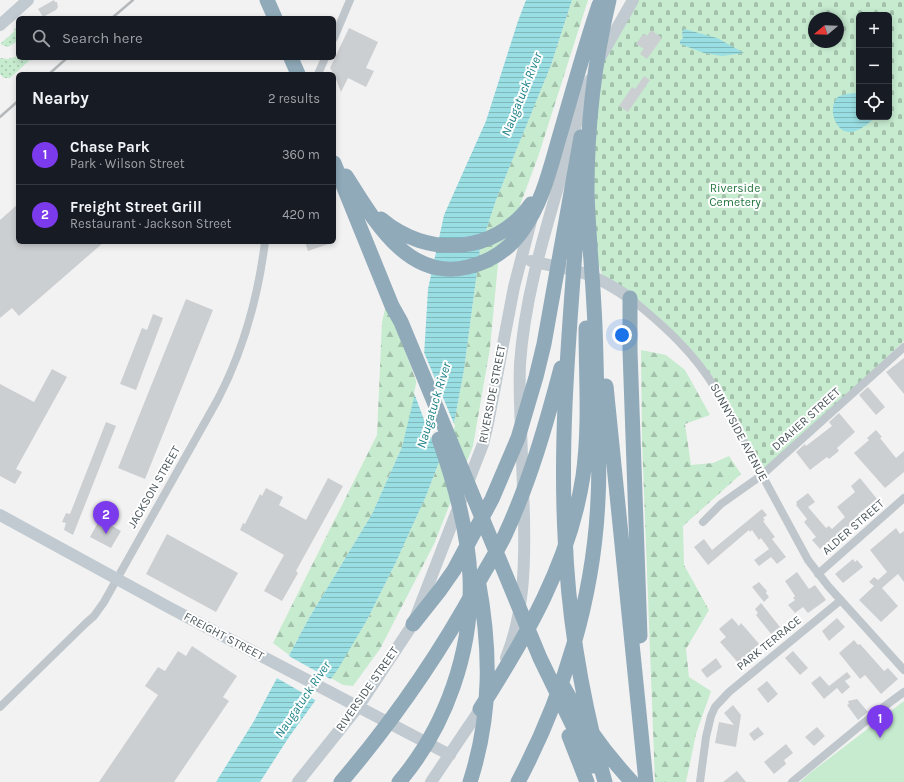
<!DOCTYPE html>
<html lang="en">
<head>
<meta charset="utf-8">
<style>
  :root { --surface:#171b24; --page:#20242c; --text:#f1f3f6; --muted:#9ea1a6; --line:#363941; --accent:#7c3aed }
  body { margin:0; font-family:Karla,sans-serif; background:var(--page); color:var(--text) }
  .controls { position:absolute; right:12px; top:12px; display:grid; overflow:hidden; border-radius:6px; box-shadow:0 2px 6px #0003 }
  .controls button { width:36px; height:36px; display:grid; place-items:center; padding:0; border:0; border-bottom:1px solid var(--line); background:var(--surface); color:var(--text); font:20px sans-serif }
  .compass { position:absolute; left:808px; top:12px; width:36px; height:36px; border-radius:50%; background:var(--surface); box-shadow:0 2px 6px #0003; rotate:251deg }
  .you { position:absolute; left:622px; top:335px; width:14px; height:14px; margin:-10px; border:3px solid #fff; border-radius:50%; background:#1a73e8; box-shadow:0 0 0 6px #1a73e833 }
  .badge { display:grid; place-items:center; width:26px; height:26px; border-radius:50%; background:var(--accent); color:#fff; font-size:13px; font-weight:700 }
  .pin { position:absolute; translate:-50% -33px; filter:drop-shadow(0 1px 2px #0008) }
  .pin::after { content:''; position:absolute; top:21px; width:14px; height:12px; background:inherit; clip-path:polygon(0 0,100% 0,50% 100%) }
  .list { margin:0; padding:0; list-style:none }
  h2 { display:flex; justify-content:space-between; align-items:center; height:52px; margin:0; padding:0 16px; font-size:17px }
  h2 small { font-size:13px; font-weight:400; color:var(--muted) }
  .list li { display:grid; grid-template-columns:26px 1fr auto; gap:12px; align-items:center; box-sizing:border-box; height:60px; padding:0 16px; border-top:1px solid var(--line) }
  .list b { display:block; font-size:15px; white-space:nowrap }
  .list p { margin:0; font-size:13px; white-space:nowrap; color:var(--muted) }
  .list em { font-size:13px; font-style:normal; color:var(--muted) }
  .icon { flex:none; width:22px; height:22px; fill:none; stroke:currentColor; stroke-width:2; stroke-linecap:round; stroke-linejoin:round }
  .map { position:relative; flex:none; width:904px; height:782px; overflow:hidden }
  .search { position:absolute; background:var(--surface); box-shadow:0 2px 6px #0003; left:16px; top:16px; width:320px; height:44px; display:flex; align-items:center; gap:10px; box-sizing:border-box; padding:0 14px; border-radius:6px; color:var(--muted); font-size:15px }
  .panel { position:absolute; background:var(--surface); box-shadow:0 2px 6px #0003; left:16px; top:72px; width:320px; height:172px; border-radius:6px }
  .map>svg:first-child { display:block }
  .grass { fill:url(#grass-dots) }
  .forest { fill:url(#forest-firs) }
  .cemetery { fill:url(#cemetery-stones); fill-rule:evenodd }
  .park { fill:#c6ebcf }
  .water { fill:url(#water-rules) }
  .pier { fill:#f3f2f2 }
  .building { fill:#cccfd2 }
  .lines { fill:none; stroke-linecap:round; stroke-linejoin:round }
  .street { stroke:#bfc7cc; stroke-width:8 }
  .secondary { stroke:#c0cad0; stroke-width:12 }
  .highway { stroke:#90aab9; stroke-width:15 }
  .rail { stroke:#b4b8ba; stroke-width:2.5 }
  .labels { text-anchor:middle; stroke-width:4; stroke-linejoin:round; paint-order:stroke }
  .park-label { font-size:12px; fill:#247640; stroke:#fff }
  .street-label { font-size:12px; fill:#4b575c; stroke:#fff }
  .water-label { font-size:13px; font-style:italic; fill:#1d8187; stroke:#fff }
</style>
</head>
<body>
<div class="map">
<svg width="904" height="782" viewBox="0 0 904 782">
  <defs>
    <pattern id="grass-dots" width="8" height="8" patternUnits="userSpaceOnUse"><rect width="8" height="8" fill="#c6ebcf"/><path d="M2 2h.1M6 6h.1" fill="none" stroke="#a3c1ab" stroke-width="1.8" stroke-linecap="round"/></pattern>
    <pattern id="forest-firs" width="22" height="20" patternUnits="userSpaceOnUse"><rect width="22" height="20" fill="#c6ebcf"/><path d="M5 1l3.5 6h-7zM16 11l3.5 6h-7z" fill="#a3c1ab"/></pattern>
    <pattern id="cemetery-stones" width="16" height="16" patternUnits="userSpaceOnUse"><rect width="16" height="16" fill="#c6ebcf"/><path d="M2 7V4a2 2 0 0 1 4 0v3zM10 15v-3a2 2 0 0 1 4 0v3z" fill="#a3c1ab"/></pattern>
    <pattern id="water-rules" width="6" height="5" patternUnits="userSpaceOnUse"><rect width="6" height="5" fill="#99dee2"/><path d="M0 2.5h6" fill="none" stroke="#7fb7ba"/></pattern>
  </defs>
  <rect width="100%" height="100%" fill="#f3f2f2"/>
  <path class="grass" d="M18,26V41L8,47L0,44L15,31L14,29Z
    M18,56V58H32L10,78H4L0,74V58L8,59Z"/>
  <path class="forest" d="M572,0H588L538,157L498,264L490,348L473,446L434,544L380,649L353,686L343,685L331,678L367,620L396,562L426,496L454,423L464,370L480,249L496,200L552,62Z
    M389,292L394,321L418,386L402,447L372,514L309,618L289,655L273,643L377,435L382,322Z
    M641,350L666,355L685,370L710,415L685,424L691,465L713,463L729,456L741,474L683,526L684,565L709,610L686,649L689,677L711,691L696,734L686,782H655L642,440Z"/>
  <path class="cemetery" d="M633,0H904V341L762,475L722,399L673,337L605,283L595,254L588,211L594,96L612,35ZM859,15H889V117H859ZM814,18H838V42H814Z"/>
  <path class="park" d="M904,701V782H800L810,773Z"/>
  <path class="water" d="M526,0H572L551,65L496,200L480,249L464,370L454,423L426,496L396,562L367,620L338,669L289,737L260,782H216L254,721L309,618L372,514L402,447L424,356L428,289L444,215L486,121L518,21Z
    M684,29L717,38L744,53L722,56L704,53L680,44V41L683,38L682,33Z
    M854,93L859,94V117H879H876C869,123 861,130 852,132C836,134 828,111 836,99C840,94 848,94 854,93Z"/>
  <path class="pier" d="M423,350L455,426L440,462L414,393L422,356Z
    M287,655L332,680L317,701L275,677Z"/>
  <path class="building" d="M54,0L55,2H57L58,7L56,10L43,17L38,9Z
    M349,28L378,42L366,68L374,71L366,87L348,78L341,92L334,74L330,68Z
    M651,30L662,38L647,59L640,54L644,49L636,44L643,34L647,36Z
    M644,76L650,80L628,112L619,106L632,87L635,89Z
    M18,204V242H104L19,316L12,308L0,318V220Z
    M305,242H331V243L308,251Z
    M186,299L213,310L145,479L118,468Z
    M153,314L163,318L136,390L120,384L142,328L147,330Z
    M904,358V394L886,372Z
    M52,369L67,377L16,469L22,472L15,484L0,476V384L34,402Z
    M868,387L885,407L876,415L859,395Z
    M839,413L855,432L837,448L839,451L829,459L827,457L810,470L796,452L805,444L806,446L832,426L829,422Z
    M106,422L116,426L73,535L64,530L66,523L62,522L66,513L70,514Z
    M876,430L882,437L880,438L896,458L904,451V472L885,488L854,453L869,440L867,438Z
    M328,478L343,486L296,571L298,573L282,601L264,591L284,555L240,530L243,523L245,524L260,494L262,496L266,488L283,497L279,505L306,520Z
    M860,478L877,499L858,514L862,519L853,526L851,524L843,532L842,531L820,549L812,540L816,537L804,522L807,519L796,505L797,504L796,502L808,493L815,502L808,507L826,528L829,526L832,529L845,517L837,507L855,492L851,486Z
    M762,509L767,515L763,518L765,520L763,521L775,537L772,539L786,557L777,564L771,557L759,566L754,560L769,549L761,538L759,540L752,530L750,532L749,530L708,565L694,547L704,539L712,550Z
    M100,519L121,531L111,548L90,537Z
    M896,528L900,534L904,531V582L898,574L882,588L898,606L881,622L859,600L874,586L869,582L874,577L878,580L887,572L870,550Z
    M167,534L238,573L216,612L146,574Z
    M853,559L855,562L857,560L863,567L843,583L835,574Z
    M797,572L809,589L815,585L826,600L808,613L803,607L795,613L788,605L795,600L793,598L795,596L785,581Z
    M759,582L767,591L766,593L769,597L764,602L752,587Z
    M761,603L780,627L771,634L756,615L758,613L755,609Z
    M732,618L739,626L741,623L761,646L740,665L720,642L726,637L719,629Z
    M837,618L845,627L829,641L822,631Z
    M854,640L858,645L860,644L884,671L888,668L898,679L881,694L865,675L860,679L839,653Z
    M192,646L237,676L223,697L229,701L174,782H99L158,695L145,686L158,667L165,671L178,651L186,656Z
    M793,651L808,668L800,675L785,658Z
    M716,658L722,667L707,678L701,670Z
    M847,672L851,677L845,681L850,687L842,694L837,688L824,699L811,683L820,676L829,686Z
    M767,681L778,694L768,703L757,689Z
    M857,699L868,712L858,720L847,705L849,704L848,701Z
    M733,705L741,715L736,747L715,743L719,722L734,725L724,713Z
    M758,727L764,734L754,741L749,734Z
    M817,727L825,736L814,746L805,737Z
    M786,744L793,753L784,760L786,764L774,774L764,762Z
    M737,771L746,782H723Z"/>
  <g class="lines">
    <path class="street" d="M334,38L350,0
      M318,74L325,58
      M630,298C663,325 695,353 716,390L808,560L828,586L904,670
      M703,522L721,504L762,475L904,347
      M818,574L904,498
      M0,707L85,624L94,616L104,602L218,399C244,349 258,297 265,242
      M700,782L706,737L711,716L715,707L729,692L841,600
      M792,782L878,711L904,692"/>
    <path class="secondary" d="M0,25L28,0
      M601,56L633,0
      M531,261C550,266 571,268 589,275C604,281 617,289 630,298
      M0,515L170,608L450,755
      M506,658C524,613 525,566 524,518C523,488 522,458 521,428C520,407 519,385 520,364C524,304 541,245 558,187C568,151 578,115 590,80
      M298,782L358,707L413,624L483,444L488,423L514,287L531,221
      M431,782L485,702"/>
    <path class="highway" d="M267,0L275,18
      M291,58L298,74
      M334,163L392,306L401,322L423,375L540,658L572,724L594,766
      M346,176C373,218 407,282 468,267C490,262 509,249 522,231C542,204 550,169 559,138C572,94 584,49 599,5
      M579,193C572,307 559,421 565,535C568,619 582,701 605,782
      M381,219C427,258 495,255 531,204
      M630,298V351L640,636
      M606,386L646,782
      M413,624L440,590L454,570L492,499L518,438L536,377L544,344L581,137
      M563,686C582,721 605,753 632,782
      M480,709C526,637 570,562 583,476C590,427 586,377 586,328
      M569,736L587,782
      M341,782C393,721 439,655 477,585C486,568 497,552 505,535C530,481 546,425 561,368
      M399,782C446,727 473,650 470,577C468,530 455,484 439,439
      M470,782C492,714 491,649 478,579
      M518,782C564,695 594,597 598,499C600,465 598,432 597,399C596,368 596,337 594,307C592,268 588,229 587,191C587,126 594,63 609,0"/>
    <path class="rail" d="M112,18L133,0
      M49,74L67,58
      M0,117L18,101"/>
  </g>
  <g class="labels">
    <g class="park-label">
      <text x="735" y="192">Riverside<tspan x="735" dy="14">Cemetery</tspan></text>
    </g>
    <g class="street-label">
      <text transform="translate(492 394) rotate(-79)" y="4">RIVERSIDE STREET</text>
      <text transform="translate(806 419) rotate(-42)" y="4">DRAHER STREET</text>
      <text transform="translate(739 432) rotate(62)" y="4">SUNNYSIDE AVENUE</text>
      <text transform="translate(154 487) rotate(-60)" y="4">JACKSON STREET</text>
      <text transform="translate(853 527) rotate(-41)" y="4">ALDER STREET</text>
      <text transform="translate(224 636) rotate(28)" y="4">FREIGHT STREET</text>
      <text transform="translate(769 643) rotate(-39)" y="4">PARK TERRACE</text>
      <text transform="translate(367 689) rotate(-55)" y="4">RIVERSIDE STREET</text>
    </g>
    <g class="water-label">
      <text transform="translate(521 94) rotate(-68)" y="5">Naugatuck River</text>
      <text transform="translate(433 405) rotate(-73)" y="5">Naugatuck River</text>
      <text transform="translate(302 699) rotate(-56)" y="5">Naugatuck River</text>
    </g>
  </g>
</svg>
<div class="controls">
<button>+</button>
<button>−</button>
<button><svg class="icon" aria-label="locate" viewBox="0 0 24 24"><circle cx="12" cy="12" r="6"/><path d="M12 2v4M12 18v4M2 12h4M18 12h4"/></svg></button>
</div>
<svg class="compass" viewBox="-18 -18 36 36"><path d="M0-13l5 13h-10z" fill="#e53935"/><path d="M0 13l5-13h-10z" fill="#9ea1a6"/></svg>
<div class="you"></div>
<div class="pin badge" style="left:880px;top:738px">1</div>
<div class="pin badge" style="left:106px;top:534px">2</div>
<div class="search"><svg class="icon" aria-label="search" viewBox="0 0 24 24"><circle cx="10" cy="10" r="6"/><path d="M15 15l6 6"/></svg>Search here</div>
<section class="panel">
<h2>Nearby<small>2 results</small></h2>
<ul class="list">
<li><span class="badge">1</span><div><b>Chase Park</b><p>Park · Wilson Street</p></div><em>360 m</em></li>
<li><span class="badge">2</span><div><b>Freight Street Grill</b><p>Restaurant · Jackson Street</p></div><em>420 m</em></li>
</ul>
</section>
</div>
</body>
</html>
